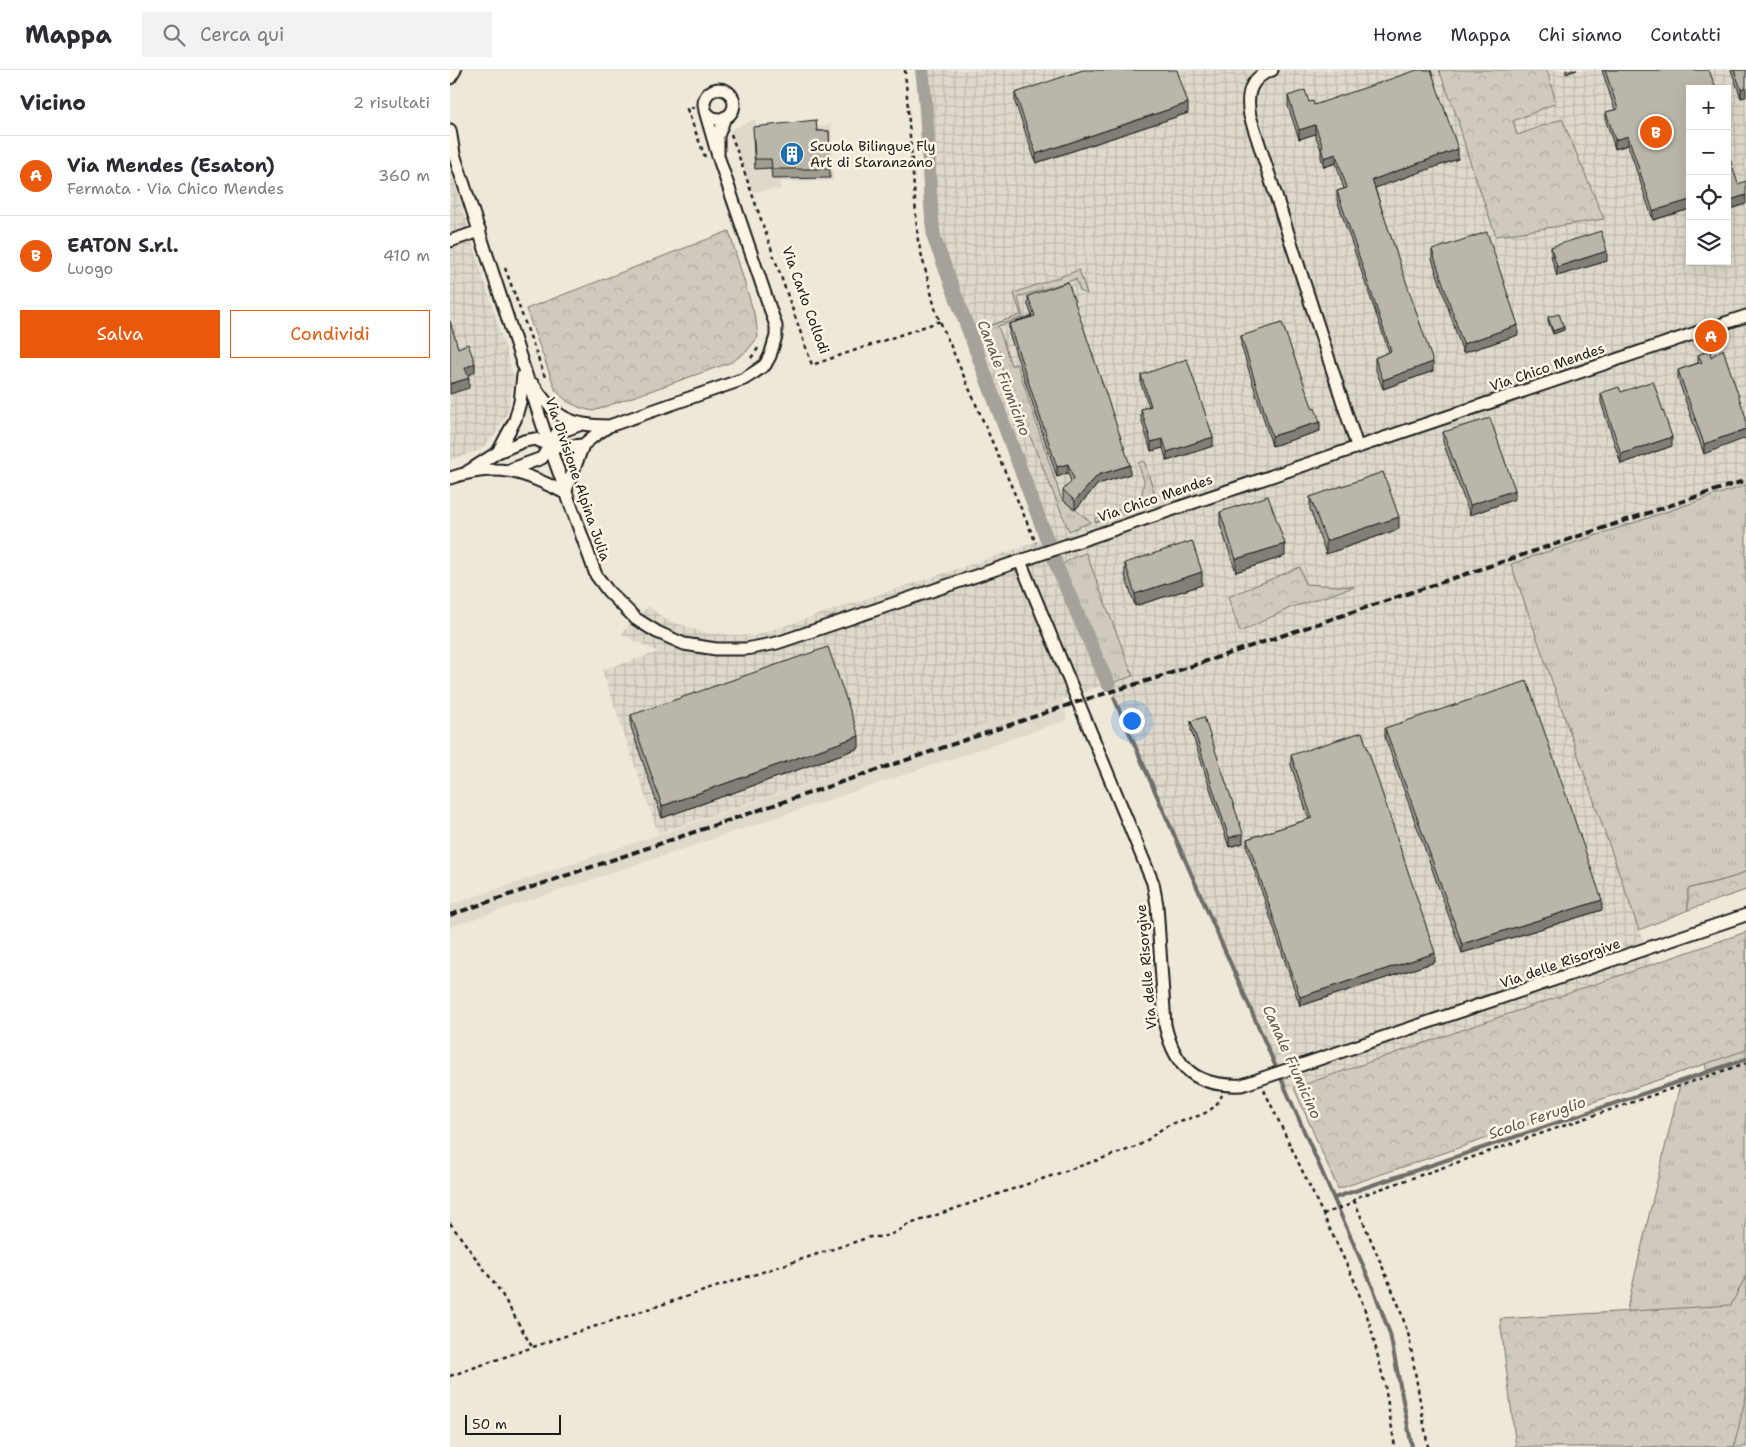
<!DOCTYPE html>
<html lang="it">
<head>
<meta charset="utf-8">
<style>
  :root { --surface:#fff; --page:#f2f2f3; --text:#2b2b33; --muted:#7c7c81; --line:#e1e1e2; --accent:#ea580c }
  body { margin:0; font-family:"Shantell Sans",sans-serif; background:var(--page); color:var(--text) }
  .controls { position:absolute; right:15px; top:15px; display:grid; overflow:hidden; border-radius:0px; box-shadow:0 5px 20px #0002 }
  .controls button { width:45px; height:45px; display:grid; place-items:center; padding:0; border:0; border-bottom:1px solid var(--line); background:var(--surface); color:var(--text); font:25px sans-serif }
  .scale { position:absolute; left:15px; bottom:12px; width:96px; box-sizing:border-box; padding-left:5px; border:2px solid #1c1c1c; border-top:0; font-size:14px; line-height:18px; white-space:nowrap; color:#1c1c1c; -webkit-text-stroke:4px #fcf5e5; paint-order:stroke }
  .you { position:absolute; left:681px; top:650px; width:18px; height:18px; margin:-12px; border:4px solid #fff; border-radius:50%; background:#1a73e8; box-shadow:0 0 0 8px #1a73e833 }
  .badge { display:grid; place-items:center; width:32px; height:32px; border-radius:50%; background:var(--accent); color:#fff; font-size:16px; font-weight:700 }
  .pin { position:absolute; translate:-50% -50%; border:2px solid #fff; box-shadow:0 1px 5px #0006 }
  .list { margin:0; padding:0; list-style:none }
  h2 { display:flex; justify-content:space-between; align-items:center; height:65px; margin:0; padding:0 20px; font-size:21px }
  h2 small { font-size:16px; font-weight:400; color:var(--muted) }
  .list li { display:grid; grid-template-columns:32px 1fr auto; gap:15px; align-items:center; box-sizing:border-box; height:80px; padding:0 20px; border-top:1px solid var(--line) }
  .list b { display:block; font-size:19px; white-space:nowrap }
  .list p { margin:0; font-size:16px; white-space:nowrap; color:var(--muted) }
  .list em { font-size:16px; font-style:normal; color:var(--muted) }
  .actions { display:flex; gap:10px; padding:15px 20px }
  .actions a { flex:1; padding:11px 0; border:1px solid var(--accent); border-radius:0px; text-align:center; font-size:18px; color:var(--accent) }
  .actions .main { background:var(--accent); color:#fff }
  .icon { flex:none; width:28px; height:28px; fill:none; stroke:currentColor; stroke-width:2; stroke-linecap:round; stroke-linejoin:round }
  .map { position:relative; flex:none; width:1296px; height:1377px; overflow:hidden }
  header { display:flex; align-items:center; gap:30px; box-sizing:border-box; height:70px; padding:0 25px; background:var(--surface); border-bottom:1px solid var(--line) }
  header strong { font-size:24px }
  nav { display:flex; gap:28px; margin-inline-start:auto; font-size:18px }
  .search { width:350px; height:45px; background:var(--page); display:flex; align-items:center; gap:12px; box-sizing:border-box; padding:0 18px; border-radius:0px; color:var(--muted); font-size:19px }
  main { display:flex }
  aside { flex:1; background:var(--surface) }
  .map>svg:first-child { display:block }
  .built { fill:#ded9cb }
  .industrial { fill:url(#industrial-grid); fill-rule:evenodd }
  .grass { fill:url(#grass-tufts); stroke:#76736c }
  .forest { fill:url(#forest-crowns); stroke:#76736c }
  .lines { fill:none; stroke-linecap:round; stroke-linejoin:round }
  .stream { stroke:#6f6c67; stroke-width:4 }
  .canal { stroke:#a7a299; stroke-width:14 }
  .street-casing { stroke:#1c1c1c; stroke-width:15 }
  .path { stroke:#1c1c1c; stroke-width:2.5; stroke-dasharray:4 4; stroke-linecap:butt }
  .street { stroke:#fcf5e5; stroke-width:11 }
  .rail { stroke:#1c1c1c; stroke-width:4; stroke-dasharray:8 4; stroke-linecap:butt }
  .wall { fill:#a09d92; stroke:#1c1c1c }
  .shaded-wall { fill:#827f77; stroke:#1c1c1c }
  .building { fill:#bab6aa; stroke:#1c1c1c }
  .labels { text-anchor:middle; stroke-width:5; stroke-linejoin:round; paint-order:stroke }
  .poi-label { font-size:14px; fill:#1c1c1c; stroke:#fcf5e5; text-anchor:start }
  .street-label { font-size:14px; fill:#1c1c1c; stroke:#fcf5e5 }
  .water-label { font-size:15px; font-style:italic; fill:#5b5854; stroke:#fcf5e5 }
</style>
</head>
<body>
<header>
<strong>Mappa</strong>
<div class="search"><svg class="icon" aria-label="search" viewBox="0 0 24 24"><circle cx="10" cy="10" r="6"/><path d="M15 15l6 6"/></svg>Cerca qui</div>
<nav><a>Home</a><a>Mappa</a><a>Chi siamo</a><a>Contatti</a></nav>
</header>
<main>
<aside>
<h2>Vicino<small>2 risultati</small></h2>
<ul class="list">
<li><span class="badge">A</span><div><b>Via Mendes (Esaton)</b><p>Fermata · Via Chico Mendes</p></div><em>360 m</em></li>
<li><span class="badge">B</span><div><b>EATON S.r.l.</b><p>Luogo</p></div><em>410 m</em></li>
</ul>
<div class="actions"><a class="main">Salva</a><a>Condividi</a></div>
</aside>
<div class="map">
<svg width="1296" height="1377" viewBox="0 0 1296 1377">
  <defs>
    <pattern id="industrial-grid" width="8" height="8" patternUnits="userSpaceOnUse" patternTransform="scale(1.25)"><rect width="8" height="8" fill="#ded9cb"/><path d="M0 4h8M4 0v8" fill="none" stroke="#bebaae"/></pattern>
    <pattern id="grass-tufts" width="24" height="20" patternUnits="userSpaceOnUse" patternTransform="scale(1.25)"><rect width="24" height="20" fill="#cfcabd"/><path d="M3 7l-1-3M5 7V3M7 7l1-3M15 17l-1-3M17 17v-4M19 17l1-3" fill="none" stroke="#b1ada2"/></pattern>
    <pattern id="forest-crowns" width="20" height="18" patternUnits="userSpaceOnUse" patternTransform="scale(1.25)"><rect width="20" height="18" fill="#cfcabd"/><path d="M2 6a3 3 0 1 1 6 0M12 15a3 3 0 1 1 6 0" fill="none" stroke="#b1ada2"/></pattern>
  </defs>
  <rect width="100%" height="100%" fill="#eee8d9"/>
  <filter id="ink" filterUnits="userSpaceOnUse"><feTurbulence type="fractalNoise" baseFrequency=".02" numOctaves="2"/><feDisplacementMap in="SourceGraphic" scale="10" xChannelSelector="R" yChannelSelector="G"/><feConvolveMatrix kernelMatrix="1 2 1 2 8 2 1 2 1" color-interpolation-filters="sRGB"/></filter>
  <g filter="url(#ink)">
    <path class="built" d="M305,49L311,63L381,55L383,111L329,112L331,119L302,122L280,60Z
      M613,628L617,650L0,857V835Z"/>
    <path class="industrial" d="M472,0H1296V415L1062,494L1202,894L837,1020L658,614L208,763L152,600L208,582L171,564L198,536L215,549L255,563L304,566L573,477L596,466L484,168L480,138L478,58ZM1240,19H1277V191H1240Z
      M0,99L64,307L58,341L45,365L30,380L0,390Z"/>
    <path class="grass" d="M629,200L637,224L630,221L626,209L568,227L573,247L548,256L561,295L567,294L611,428L641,452L619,461L535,257L571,245L564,223Z
      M694,391L707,431L690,437L694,411L688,393Z
      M1296,415V801C1284,810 1255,813 1238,819V840L1189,860L1061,494Z
      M670,439L674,442L646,452L644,449Z
      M636,483L683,606L662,613L612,495L622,488Z
      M1296,870V1377H1189L1175,1247L1231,1010L1257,1001L1254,991Z"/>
    <path class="forest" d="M989,0H1097L1106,33L1063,51L1067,65L1112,49L1154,149L1046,166L1017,83L1007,47Z
      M279,161L306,250L308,267L297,281L282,292L143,341L131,338L118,332L106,321L76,239Z
      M850,497L855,514L904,517L840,538L790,562L778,527Z
      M1296,801V820L1238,840V819C1255,813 1284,810 1296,801Z
      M1296,862V980L888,1119L844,1018Z
      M1296,1206V1326L1284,1377H1066L1050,1249L1281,1235Z"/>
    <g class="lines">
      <path class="stream" d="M664,628L923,1218L940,1264L962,1377
        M884,1128L1296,989"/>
      <path class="canal" d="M472,0C480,56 477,112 484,168L608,499L658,614"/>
      <g class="street-casing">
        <path id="street" d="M822,0C799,8 796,25 800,46L907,376
          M0,8L5,0
          M254 34a15 15 0 1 1 30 0a15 15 0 1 1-30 0Z
          M255,41L268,86V66L275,47
          M0,60L4,84L99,375L146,505L158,521L186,549L207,562L234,574L266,579H296L327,573L1296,246
          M0,171L30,161
          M83,314C104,347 119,356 159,356
          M48,382L74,371L85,369L99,375L111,377L133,375
          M62,399L92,388L107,363L129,355
          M17,402L48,382L65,350L70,332L73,305
          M0,408C47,392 73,401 115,423L133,375L144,366L159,356L294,309L305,302L315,295L320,286L326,266V256L268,86
          M570,491L703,813L707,835L715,955C725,999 747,1017 792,1015L1296,845"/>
      </g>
      <path class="path" d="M455,0L468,171L486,242L586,473
        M245,37L237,39L255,87
        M281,64L362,295L491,251
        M55,198L96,310
        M301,288L309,277
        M814,1020L904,1210L920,1254L935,1316L945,1377
        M904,1130L949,1236L959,1267L978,1377
        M873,1144L899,1135L907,1127L1296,993
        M0,1153L50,1221L82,1277
        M0,1306L109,1268L420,1167C436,1167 444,1165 457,1155L686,1077C696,1072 703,1065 712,1059C732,1045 760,1052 772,1025"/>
      <use href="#street" class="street"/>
      <path class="rail" d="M0,845L627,632L703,609L1296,410"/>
    </g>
    <path class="wall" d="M1152,0H1259L1240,19V139L1203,150L1178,75L1165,79L1156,51V42L1165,40Z
      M1281,0H1296L1291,28Z
      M565,23L738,43L586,93L565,32Z
      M838,26L859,32L864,35L1008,89L925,118L983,301L933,319L925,297V288L939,282L887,130V121L894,119L886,93L874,97L871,88V80L865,64L849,69L838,36Z
      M367,61H379L380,108L322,109L321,98L305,99L303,67Z
      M1101,177L1157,191L1107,206L1101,186Z
      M982,180L1068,265L1013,283L982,189Z
      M578,226L680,404L648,414L625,440L613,430V420L621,412L618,403L607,407L559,263V254L582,246L578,235Z
      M1098,247L1114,260L1103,264L1098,251Z
      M791,266L863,339L870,361L822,376L791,275Z
      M1260,280L1254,384L1228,309V300L1248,293V285Z
      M691,305L763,376L717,391L713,378L701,381L691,348V339L699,336L691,314Z
      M1171,322L1222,376L1171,394L1151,332V323Z
      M993,362L1065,429L1020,445L993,372Z
      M860,427L949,459L876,484L860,439Z
      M770,442L835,486L786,502L770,454Z
      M675,493L752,515L685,536L675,505Z
      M181,645L409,678L212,748L181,657Z
      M741,651L793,773L779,777L741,660Z
      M935,658L1152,840L1012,883L935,667Z
      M841,685L985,892L850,936L797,778V769L859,749L841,695Z"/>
    <path class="shaded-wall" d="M1116,0H1127L1116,4Z
      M1296,17V27L1291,28V19Z
      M738,33V43L586,93V84Z
      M865,55V64L849,69V60Z
      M1178,66V75L1165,79V70Z
      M1008,79V89L922,119V110Z
      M886,84V93L874,97V88Z
      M1296,125V134L1277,140V131Z
      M1240,130V139L1203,150V141Z
      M1157,181V191L1107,206V197Z
      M1068,255V265L1013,283V274Z
      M1114,257V260L1103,264V261Z
      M983,292V301L933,319V310Z
      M25,293V302L15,307V298Z
      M19,308V318L0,324V314Z
      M870,352V361L822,376V366Z
      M1296,359V368L1254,384V374Z
      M763,367V376L717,391V382Z
      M1222,367V376L1171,394V384Z
      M713,369V378L701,381V372Z
      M618,394V403L607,407V397Z
      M680,395V404L648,414L625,440V431L648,405Z
      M1065,420V429L1020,445V435Z
      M949,447V459L876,484V471Z
      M835,474V486L786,502V489Z
      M752,502V515L685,536V524Z
      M409,666V678L212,748V736Z
      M793,763V773L779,777V768Z
      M1152,830V840L1012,883V874Z
      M985,883V892L850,936V927Z"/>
    <path class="building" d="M633,0H727L738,33L586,84L565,23Z
      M967,0H981L1008,79L922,110L983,292L933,310L925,288L941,281L887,121L897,118L886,84L874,88L871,78L873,77L865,55L849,60L838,26L855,20L859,32L863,31L864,35Z
      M1155,0H1259L1266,19H1240V130L1203,141L1178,66L1165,70L1156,42L1168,39Z
      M1284,0H1296V17L1291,19Z
      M366,50L367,61H379L380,99H322L321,89H305L303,57Z
      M1277,79L1288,114L1296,111V125L1277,131Z
      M1151,161L1157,181L1107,197L1101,177Z
      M1037,162L1068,255L1013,274L982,180Z
      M618,212L680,395L648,405L625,431L613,420L624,409L618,394L607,397L559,254L585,246L578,226Z
      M1109,244L1114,257L1103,261L1098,247Z
      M0,251L8,278L18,274L25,293L15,298L19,308L0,314Z
      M832,253L863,339L865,338L870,352L822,366L791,266Z
      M1273,279L1296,348V359L1254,374L1228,300L1252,292L1248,285L1260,280L1261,287Z
      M737,289L763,367L717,382L713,369L701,372L691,339L701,336L691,305Z
      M1203,311L1222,367L1171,384L1151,323L1169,317L1171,322Z
      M1040,348L1065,420L1020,435L993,362Z
      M933,402L949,447L876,471L860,427Z
      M818,426L835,474L786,489L770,442Z
      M742,471L752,502L685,524L675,493Z
      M378,577L409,666L212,736L181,645Z
      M1077,611L1152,830L1012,874L935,658Z
      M754,647L793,763L779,768L741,651Z
      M912,662L985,883L850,927L797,769L862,748L841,685Z"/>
  </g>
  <defs>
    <g id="building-disc" transform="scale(1.25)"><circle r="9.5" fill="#1f6fb2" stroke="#fcf5e5"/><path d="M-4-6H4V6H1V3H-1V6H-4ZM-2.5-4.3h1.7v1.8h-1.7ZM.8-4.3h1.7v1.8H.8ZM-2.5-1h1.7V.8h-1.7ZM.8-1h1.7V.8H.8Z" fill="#fff"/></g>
  </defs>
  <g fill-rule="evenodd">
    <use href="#building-disc" x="342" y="84"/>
  </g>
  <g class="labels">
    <g class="poi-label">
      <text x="360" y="81">Scuola Bilingue Fly<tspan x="360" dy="16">Art di Staranzano</tspan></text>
    </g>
    <g class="street-label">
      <text transform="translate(356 230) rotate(70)" y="5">Via Carlo Collodi</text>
      <text transform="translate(1097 297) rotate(-19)" y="5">Via Chico Mendes</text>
      <text transform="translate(128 409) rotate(71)" y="5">Via Divisione Alpina Julia</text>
      <text transform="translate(705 428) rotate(-19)" y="5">Via Chico Mendes</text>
      <text transform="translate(1110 893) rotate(-19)" y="5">Via delle Risorgive</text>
      <text transform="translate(696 897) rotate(-95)" y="5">Via delle Risorgive</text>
    </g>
    <g class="water-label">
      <text transform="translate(554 308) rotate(69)" y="5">Canale Fiumicino</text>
      <text transform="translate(842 992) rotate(66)" y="5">Canale Fiumicino</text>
      <text transform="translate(1087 1048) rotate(-19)" y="5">Scolo Feruglio</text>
    </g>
  </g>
</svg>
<div class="controls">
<button>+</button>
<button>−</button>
<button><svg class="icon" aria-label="locate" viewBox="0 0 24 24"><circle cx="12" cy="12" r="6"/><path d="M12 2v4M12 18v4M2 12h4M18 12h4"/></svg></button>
<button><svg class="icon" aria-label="layers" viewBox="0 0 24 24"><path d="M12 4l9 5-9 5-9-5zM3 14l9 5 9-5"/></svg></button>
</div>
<div class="scale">50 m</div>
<div class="you"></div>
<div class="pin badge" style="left:1261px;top:266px">A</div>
<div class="pin badge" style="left:1206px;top:62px">B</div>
</div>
</main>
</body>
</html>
